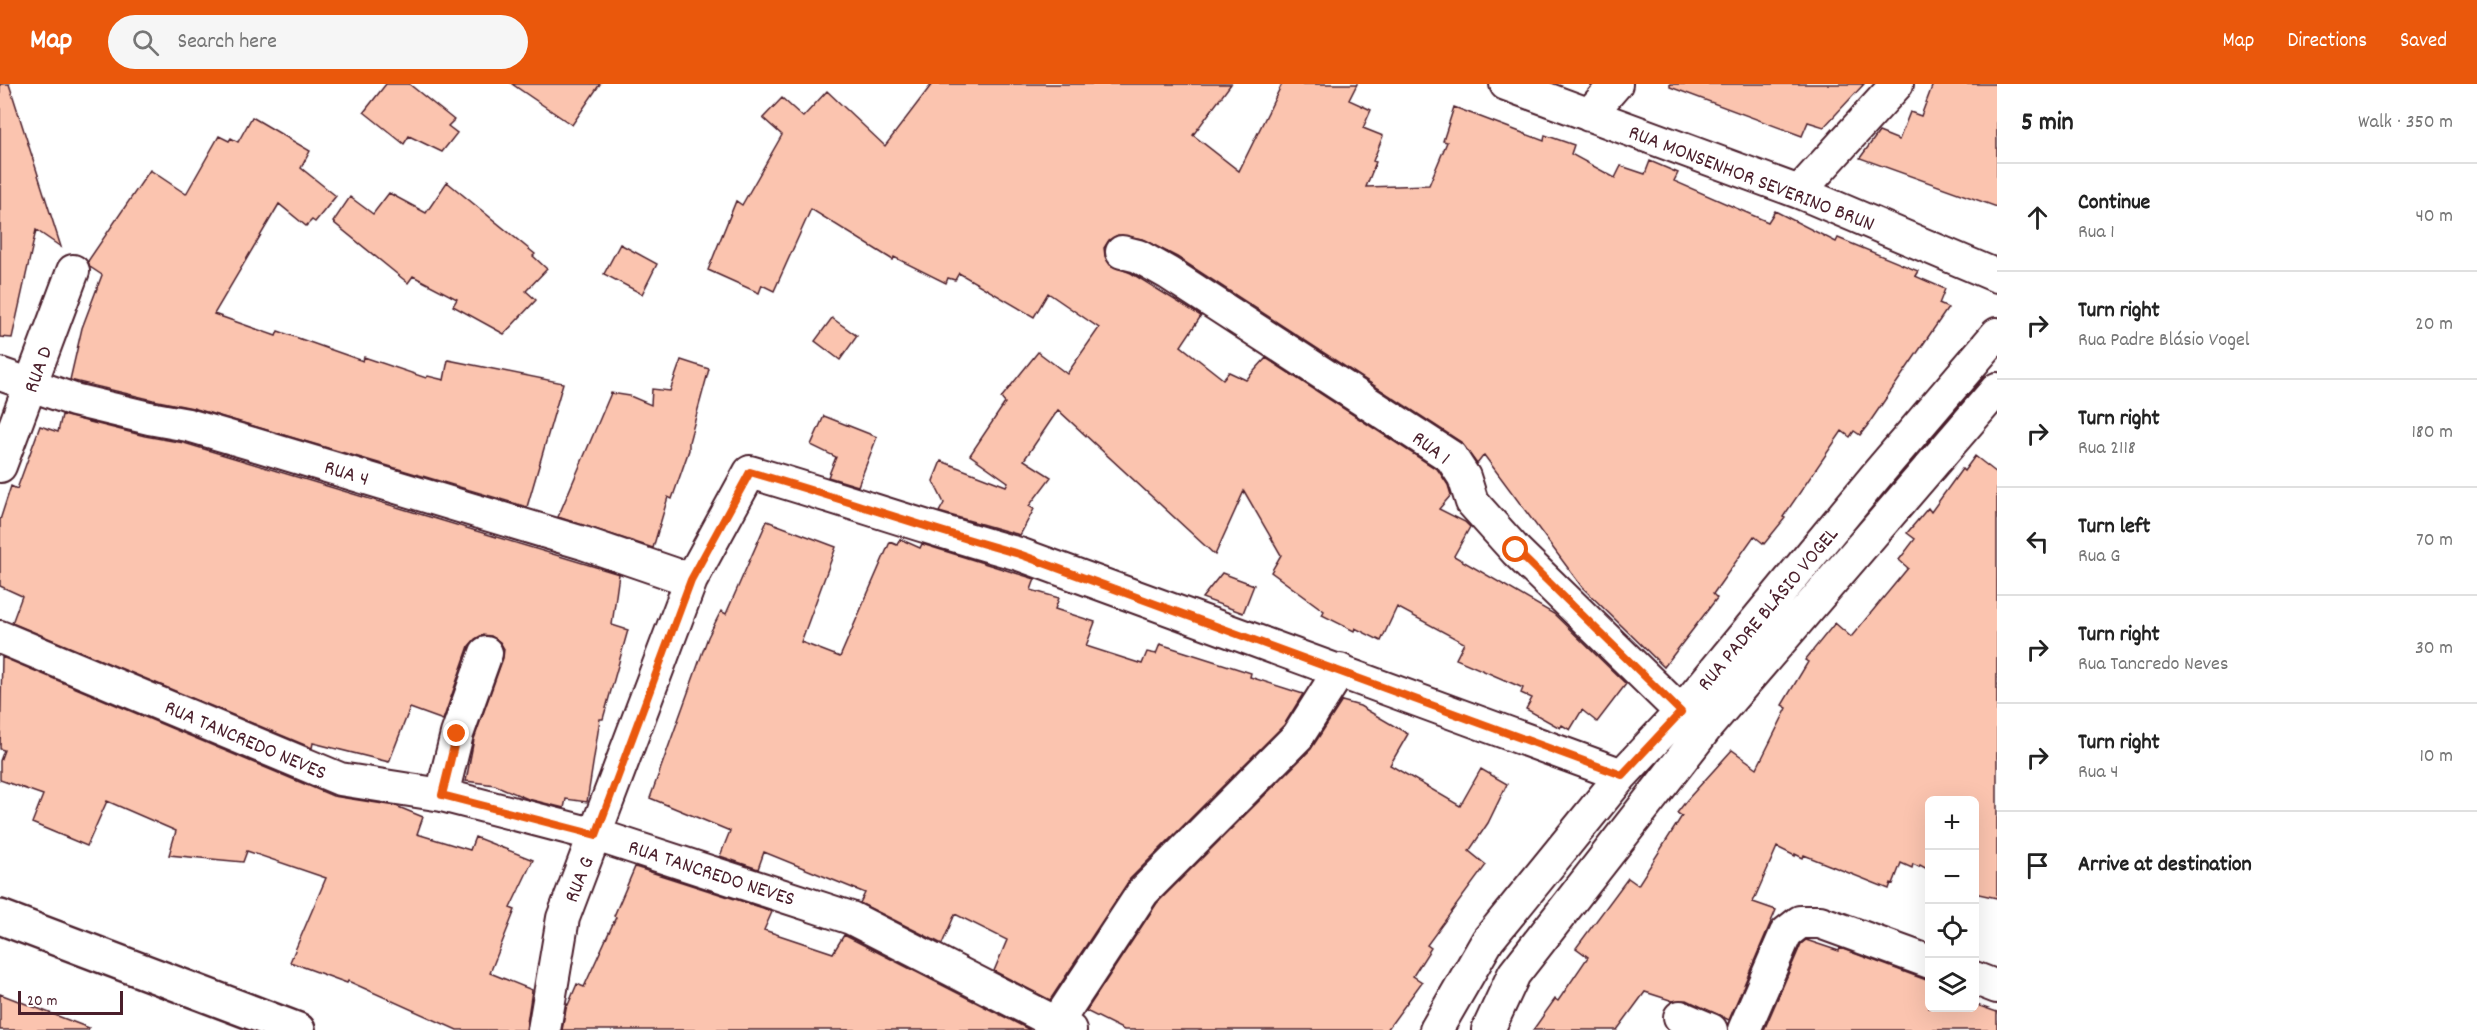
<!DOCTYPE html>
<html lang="en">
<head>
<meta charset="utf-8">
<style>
  :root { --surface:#fff; --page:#f6f6f6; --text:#222; --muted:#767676; --line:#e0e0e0; --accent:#ea580c }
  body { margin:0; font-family:Dekko,sans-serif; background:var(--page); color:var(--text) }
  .controls { position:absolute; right:18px; bottom:18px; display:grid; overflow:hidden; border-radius:9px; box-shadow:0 6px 24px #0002 }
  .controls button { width:54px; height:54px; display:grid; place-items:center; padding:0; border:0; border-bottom:2px solid var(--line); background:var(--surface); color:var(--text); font:30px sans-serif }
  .scale { position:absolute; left:18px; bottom:15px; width:105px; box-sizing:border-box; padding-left:6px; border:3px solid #4a1f2b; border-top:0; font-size:16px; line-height:21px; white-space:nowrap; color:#4a1f2b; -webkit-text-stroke:4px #fff; paint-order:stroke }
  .stop { position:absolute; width:18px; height:18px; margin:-14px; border:4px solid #ea580c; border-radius:50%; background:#fff }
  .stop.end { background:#ea580c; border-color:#fff; box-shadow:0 2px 6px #0008 }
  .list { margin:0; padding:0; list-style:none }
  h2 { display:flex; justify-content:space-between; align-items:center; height:78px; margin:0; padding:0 24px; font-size:26px }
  h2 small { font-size:20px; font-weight:400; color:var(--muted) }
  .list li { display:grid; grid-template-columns:39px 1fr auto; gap:18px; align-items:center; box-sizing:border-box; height:108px; padding:0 24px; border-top:2px solid var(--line) }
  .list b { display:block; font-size:22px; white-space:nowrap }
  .list p { margin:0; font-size:20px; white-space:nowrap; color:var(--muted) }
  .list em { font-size:20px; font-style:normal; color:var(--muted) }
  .icon { flex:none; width:33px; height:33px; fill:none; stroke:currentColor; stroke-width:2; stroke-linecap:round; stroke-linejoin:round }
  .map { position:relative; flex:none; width:1997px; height:946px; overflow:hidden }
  header { display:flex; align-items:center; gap:36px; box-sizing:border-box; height:84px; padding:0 30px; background:var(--accent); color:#fff }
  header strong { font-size:28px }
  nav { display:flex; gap:33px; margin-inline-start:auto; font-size:21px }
  .search { width:420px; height:54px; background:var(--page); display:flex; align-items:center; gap:15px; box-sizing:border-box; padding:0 21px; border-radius:33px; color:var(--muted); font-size:22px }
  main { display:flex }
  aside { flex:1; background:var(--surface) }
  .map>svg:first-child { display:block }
  .building { fill:#fbc4af; stroke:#4a1f2b; stroke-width:1.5 }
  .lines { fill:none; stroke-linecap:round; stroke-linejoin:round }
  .street-casing { stroke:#4a1f2b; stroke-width:36 }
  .secondary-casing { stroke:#4a1f2b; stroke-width:38 }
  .street { stroke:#fff; stroke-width:32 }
  .secondary { stroke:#fff; stroke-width:33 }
  .route { stroke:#ea580c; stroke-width:8 }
  .labels { text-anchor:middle; stroke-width:4.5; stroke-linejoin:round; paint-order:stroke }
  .street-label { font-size:21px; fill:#4a1f2b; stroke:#fff }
</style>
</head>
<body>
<header>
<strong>Map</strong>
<div class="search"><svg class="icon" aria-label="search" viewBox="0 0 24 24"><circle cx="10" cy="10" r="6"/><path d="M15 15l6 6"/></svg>Search here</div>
<nav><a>Map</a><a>Directions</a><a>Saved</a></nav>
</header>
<main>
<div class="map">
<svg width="1997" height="946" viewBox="0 0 1997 946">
  <rect width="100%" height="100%" fill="#fff"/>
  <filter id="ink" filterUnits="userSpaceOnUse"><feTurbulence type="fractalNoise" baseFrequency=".0167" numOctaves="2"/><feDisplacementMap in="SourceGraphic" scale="12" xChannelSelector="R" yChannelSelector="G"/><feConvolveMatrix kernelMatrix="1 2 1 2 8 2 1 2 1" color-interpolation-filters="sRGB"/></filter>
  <g filter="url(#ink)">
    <path class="building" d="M0,0H9L61,163L36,146L12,254L0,253Z
      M386,0H409L454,36L448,42L457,49L442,68L409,52L404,60L364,28Z
      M512,0H600L572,41Z
      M932,0H1231L1193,51L1239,87L1282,0H1357L1349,16L1371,26L1363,44L1383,52L1373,77L1376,78L1366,103L1429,101L1447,58L1443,57L1454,23L1544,57L1545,51L1574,61L1571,70L1615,94L1621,82L1645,90L1650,77L1678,89L1674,97L1768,138L1775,127L1836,158L1838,154L1918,187L1915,192L1945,205L1939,220L1948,224L1867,342L1860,351L1854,347L1850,353L1842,347L1783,433L1785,434L1764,460L1754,452L1713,510L1717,514L1664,583L1582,503L1484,371L1477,380L1461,358L1177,173L1142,155L1118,151L1109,156L1104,164L1105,172L1110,181L1131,189L1201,232L1181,262L1223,295L1229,288L1246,296L1266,274L1438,386L1448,401L1451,411L1439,425L1465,438L1470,443L1454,472L1554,530L1626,600L1597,638L1582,626L1570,646L1562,641L1560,644L1526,625L1532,614L1521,609L1523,604L1456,575L1464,559L1397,523L1381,557L1355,544L1354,547L1322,531L1324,527L1271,488L1281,471L1244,407L1215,471L1058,326L1024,376L1051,393L1029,422L1034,425L1020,451L939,428L944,419L933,397L941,377L1006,402L1008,398L970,371L1005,319L1001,314L1038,268L1067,290L1099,244L1048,209L1034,233L959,189L955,196L948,194L946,199L894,173L893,176L811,125L774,207L762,201L759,209L708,186L736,117L742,121L782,51L763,34L782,14L803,33L827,7L885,62Z
      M1670,0H1864L1824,43L1808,38L1802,52L1670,3Z
      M1933,0H1997V123L1860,74L1879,48L1899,56L1910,28L1921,32Z
      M252,33L310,67L301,84L336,112L315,138L312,136L306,142L279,120L214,230L276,252L278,247L363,277L364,273L426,294L428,292L444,296L448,276L563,299L527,423L193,324L153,316L70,296L82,244L102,191L90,183L88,177L150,86L186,110L219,52L229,57L231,54L238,58Z
      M447,98L535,170L533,172L547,185L526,207L536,216L504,250L453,222L457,215L413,192L408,199L333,138L350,113L373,130L389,109L426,129Z
      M620,160L657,180L642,210L604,190Z
      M832,234L857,252L840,276L815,257Z
      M681,276L709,285L689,358V366L672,415L668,413L653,464L558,433L611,309L630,312L651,321L652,305L670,307Z
      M62,331L145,352L184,359L619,490L612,541L628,546L603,635H600L587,718L566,715L564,724L528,715L495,701L466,697L474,655L503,574L504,565L500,558L491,552L482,551L475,555L469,562L443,636L410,624L389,678L313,659L312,664L12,539L22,512L0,502V436L11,402L17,405L40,342L58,348Z
      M824,332L877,353L858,402L828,393L836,373L811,361Z
      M1975,372L1997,389V814L1974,809V717H1929V786L1920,781L1919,783L1913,780L1912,784L1901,779L1893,800L1891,799L1889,805L1804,771L1803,774L1795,770V772L1777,763L1753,818L1776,826L1729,936L1687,916L1673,917L1645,908L1617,946H1533L1555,915L1558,917L1588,873L1576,864L1628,794L1638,801L1682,732L1677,729L1687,716L1732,666L1757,684L1787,624L1782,621L1808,578L1805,576L1835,539L1851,553L1908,484L1899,476L1915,455L1907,449L1928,424L1931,428L1962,385L1964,387Z
      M767,437L836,463L801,558L840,573L890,458L897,461L900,455L920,464L922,460L1035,495L1031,506L1059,514L1055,525L1095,538L1086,562L1142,580L1147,568L1156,570L1160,560L1251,589L1250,593L1303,610L1284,641L1130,795L1050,916L994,887L1007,856L955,830L942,860L860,819L865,809L764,768L758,785L720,772L730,747L650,714L708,553L721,527L726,530Z
      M1222,489L1254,501L1243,529L1202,514Z
      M2,573L333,712L396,722L423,733L417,750L470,766L475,753L533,776L510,824L515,826L490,889L532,906L526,946H457L348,897L347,899L290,878L326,794L247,767L243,778L169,771L176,747L107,717L87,762L32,739L43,711L0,696V677L4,666L0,665Z
      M1342,617L1360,622L1408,650L1390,681L1460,722L1481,685L1507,700L1488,739L1469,767L1486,781L1427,861L1431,864L1413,892L1422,898L1387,946H1124L1086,927L1157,819L1311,665Z
      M635,783L763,824L772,828L764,846L833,869L844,851L1030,946H562L567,920L568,921L577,900L584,903L616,833L614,832Z
      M1806,856L1839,867L1840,864L1929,897V924H1974V920L1997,928V946H1764L1801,860Z
      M0,910L89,944L88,946H0Z"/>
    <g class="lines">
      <g class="street-casing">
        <path id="street" d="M1506,0L1799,108L1997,192
          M1589,31L1616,0
          M1799,108L1897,0
          M1122,168L1138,172L1168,189L1451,373L1464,393L1472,418L1516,467L1681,628
          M0,290L74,316L149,334L188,341L253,360L583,459L691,496
          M0,382L73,187
          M0,553L340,695L442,711L596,751L851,834L1070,946
          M442,711L457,650L486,569
          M1974,894L1997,903
          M1680,933L1711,946
          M544,946L563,834L691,496L750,388C840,414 928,445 1019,470L1622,691
          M1052,946L1143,808L1298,652L1340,586
          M1436,946L1488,856L1622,691L1681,628L1880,387L1997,250
          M1488,946L1514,890L1709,640L1997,305
          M1744,946L1786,849L1800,838H1820L1930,878"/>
      </g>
      <g class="secondary-casing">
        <path id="secondary" d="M0,833L298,946"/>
      </g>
      <use href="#street" class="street"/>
      <use href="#secondary" class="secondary"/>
    </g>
  </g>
  <g class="lines" filter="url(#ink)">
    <path class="route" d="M457,650L442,711L596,751L691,496L750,388C840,414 929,445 1019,470L1622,691L1681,628L1516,466"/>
  </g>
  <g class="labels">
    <g class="street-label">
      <text transform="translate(1752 93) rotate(21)" y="7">RUA MONSENHOR SEVERINO BRUN</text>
      <text transform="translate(37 285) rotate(-70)" y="7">RUA D</text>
      <text transform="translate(1432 363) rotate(37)" y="7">RUA 1</text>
      <text transform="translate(347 388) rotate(17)" y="7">RUA 4</text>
      <text transform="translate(1767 524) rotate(-50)" y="7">RUA PADRE BLÁSIO VOGEL</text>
      <text transform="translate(246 655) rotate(23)" y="7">RUA TANCREDO NEVES</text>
      <text transform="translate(712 788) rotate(18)" y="7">RUA TANCREDO NEVES</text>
      <text transform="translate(578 795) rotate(-68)" y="7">RUA G</text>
    </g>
  </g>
</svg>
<div class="controls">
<button>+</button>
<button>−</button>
<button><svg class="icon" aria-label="locate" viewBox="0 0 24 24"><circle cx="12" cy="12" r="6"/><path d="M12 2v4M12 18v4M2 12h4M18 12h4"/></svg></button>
<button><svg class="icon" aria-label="layers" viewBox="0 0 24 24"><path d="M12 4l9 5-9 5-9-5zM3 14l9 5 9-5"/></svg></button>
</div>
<div class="scale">20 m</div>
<div class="stop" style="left:1516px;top:466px"></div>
<div class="stop end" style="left:457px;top:650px"></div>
</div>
<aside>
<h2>5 min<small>Walk · 350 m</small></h2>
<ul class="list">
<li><svg class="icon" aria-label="ahead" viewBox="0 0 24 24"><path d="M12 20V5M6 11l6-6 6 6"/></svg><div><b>Continue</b><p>Rua 1</p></div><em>40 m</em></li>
<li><svg class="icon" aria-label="right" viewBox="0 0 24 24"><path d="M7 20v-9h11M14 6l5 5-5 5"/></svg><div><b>Turn right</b><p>Rua Padre Blásio Vogel</p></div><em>20 m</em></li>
<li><svg class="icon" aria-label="right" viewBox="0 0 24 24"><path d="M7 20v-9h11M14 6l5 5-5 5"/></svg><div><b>Turn right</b><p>Rua 2118</p></div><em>180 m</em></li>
<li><svg class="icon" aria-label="left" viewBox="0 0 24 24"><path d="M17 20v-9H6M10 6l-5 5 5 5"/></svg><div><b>Turn left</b><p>Rua G</p></div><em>70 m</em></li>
<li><svg class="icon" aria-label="right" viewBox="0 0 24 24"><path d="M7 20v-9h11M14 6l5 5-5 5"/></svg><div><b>Turn right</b><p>Rua Tancredo Neves</p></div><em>30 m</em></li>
<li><svg class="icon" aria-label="right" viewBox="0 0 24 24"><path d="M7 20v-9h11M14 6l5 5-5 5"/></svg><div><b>Turn right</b><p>Rua 4</p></div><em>10 m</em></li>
<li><svg class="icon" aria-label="arrive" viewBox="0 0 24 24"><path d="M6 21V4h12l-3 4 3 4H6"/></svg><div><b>Arrive at destination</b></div></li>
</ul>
</aside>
</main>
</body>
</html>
